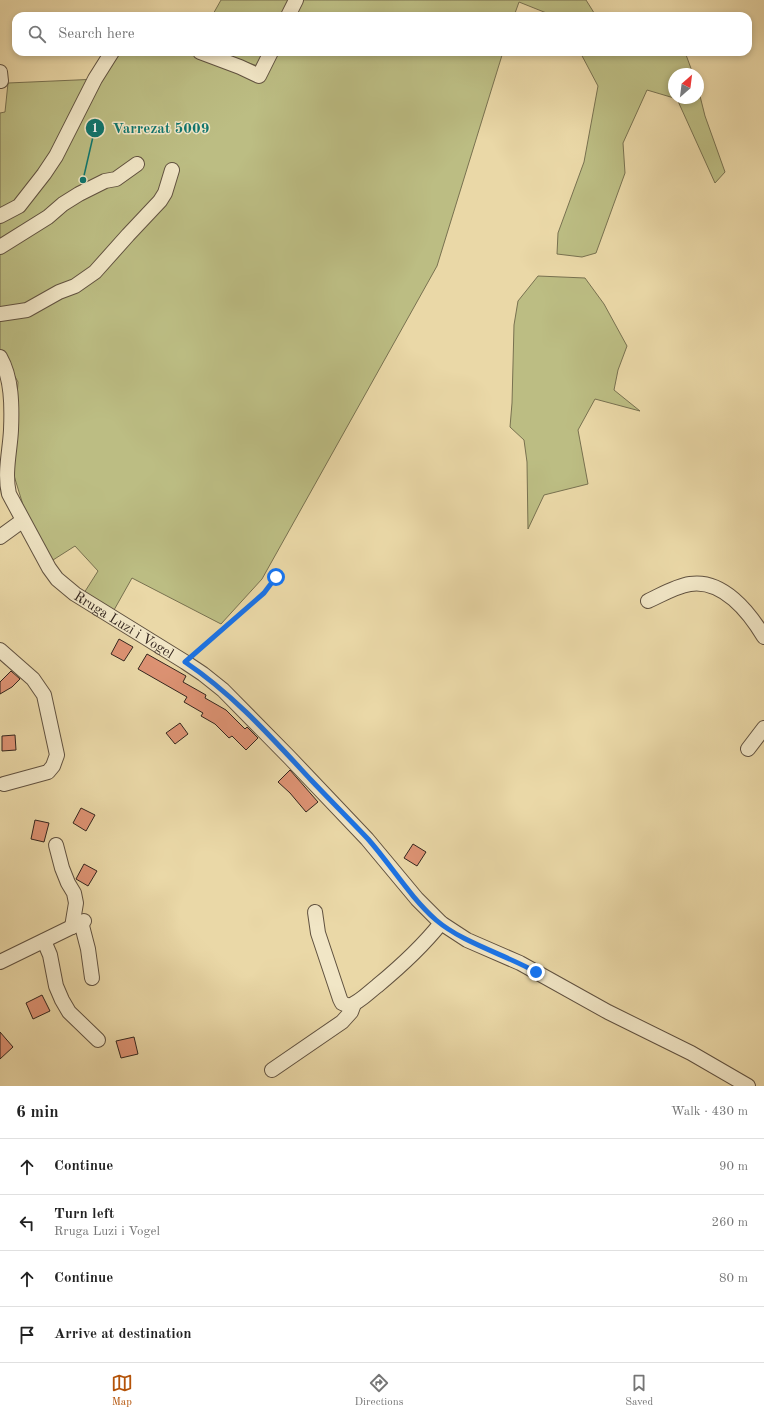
<!DOCTYPE html>
<html lang="en">
<head>
<meta charset="utf-8">
<style>
  :root { --surface:#fff; --page:#f2f2f2; --text:#222; --muted:#767676; --line:#e0e0e0; --accent:#b45309 }
  body { margin:0; font-family:"Old Standard TT",serif; background:var(--page); color:var(--text) }
  .compass { position:absolute; left:668px; top:68px; width:36px; height:36px; border-radius:50%; background:var(--surface); box-shadow:0 2px 6px #0003; rotate:28deg }
  .stop { position:absolute; width:12px; height:12px; margin:-9px; border:3px solid #1a73e8; border-radius:50%; background:#fff }
  .stop.end { background:#1a73e8; border-color:#fff; box-shadow:0 1px 4px #0008 }
  .list { margin:0; padding:0; list-style:none }
  h2 { display:flex; justify-content:space-between; align-items:center; height:52px; margin:0; padding:0 16px; font-size:17px }
  h2 small { font-size:13px; font-weight:400; color:var(--muted) }
  .list li { display:grid; grid-template-columns:26px 1fr auto; gap:12px; align-items:center; box-sizing:border-box; height:56px; padding:0 16px; border-top:1px solid var(--line) }
  .list b { display:block; font-size:15px; white-space:nowrap }
  .list p { margin:0; font-size:13px; white-space:nowrap; color:var(--muted) }
  .list em { font-size:13px; font-style:normal; color:var(--muted) }
  .icon { flex:none; width:22px; height:22px; fill:none; stroke:currentColor; stroke-width:2; stroke-linecap:round; stroke-linejoin:round }
  .map { position:relative; flex:none; width:764px; height:1086px; overflow:hidden }
  .search { position:absolute; background:var(--surface); box-shadow:0 2px 6px #0003; left:12px; right:12px; top:12px; height:44px; display:flex; align-items:center; gap:10px; box-sizing:border-box; padding:0 14px; border-radius:12px; color:var(--muted); font-size:15px }
  .sheet { height:276px; background:var(--surface) }
  nav { display:flex; justify-content:space-around; align-items:center; box-sizing:border-box; height:56px; border-top:1px solid var(--line); background:var(--surface); font-size:11px; color:var(--muted) }
  nav a { display:grid; justify-items:center; gap:2px }
  nav .on { color:var(--accent) }
  .map>svg:first-child { display:block }
  .green { fill:#bcbd83; stroke:#787150 }
  .building { fill:#de9374; stroke:#33251e }
  .lines { fill:none; stroke-linecap:round; stroke-linejoin:round }
  .minor-casing { stroke:#615240; stroke-width:16 }
  .path { stroke:#33251e; stroke-width:1.5; stroke-dasharray:1 2; stroke-linecap:butt }
  .minor { stroke:#f1e6c6; stroke-width:14 }
  .route { stroke:#1a73e8; stroke-width:5 }
  .labels { text-anchor:middle; stroke-width:3; stroke-linejoin:round; paint-order:stroke }
  .street-label { font-size:14px; fill:#33251e; stroke:#f1e6c6 }
  .leader { fill:none; stroke:#0f766e; stroke-width:1.5 }
  .callout-dot { fill:#0f766e; stroke:#f1e6c6; stroke-width:1.5 }
  .mark-label { font-size:12px; text-anchor:middle; font-weight:bold; fill:#fff }
  .callout-label { font-size:15px; text-anchor:middle; font-weight:bold; fill:#0f766e; stroke:#f1e6c6; stroke-width:3; stroke-linejoin:round; paint-order:stroke }
</style>
</head>
<body>
<div class="map">
<svg width="764" height="1086" viewBox="0 0 764 1086">
  <rect width="100%" height="100%" fill="#ead8a7"/>
  <filter id="stains"><feTurbulence type="fractalNoise" baseFrequency=".005" numOctaves="4"/><feColorMatrix values="0 0 0 0 .2 0 0 0 0 .09 0 0 0 0 .02 0 0 0 .5 -.17"/></filter>
  <radialGradient id="worn" r=".72"><stop offset=".6" stop-color="#630" stop-opacity="0"/><stop offset="1" stop-color="#630" stop-opacity=".3"/></radialGradient>
  <path class="green" d="M221,0H586L596,16H554L519,2L514,16H212Z
    M117,52H195L201,56L259,81L264,68L215,52H503L437,266L262,579L221,624L132,578L114,610L84,593L98,571L75,546L53,560L27,518L12,469L18,382L0,349V320L31,315L74,292L118,251L164,204L166,181L160,195L93,270L75,283L55,290L37,302L22,309L0,311V113L5,112L8,83L99,79L114,55Z
    M580,52H685L693,74H674V98L647,90L623,143L625,173L596,253L582,257L557,254L558,233L584,162L598,86Z
    M698,88L705,116L725,172L715,183L677,99L674,98H698Z
    M538,276L585,278L604,304L627,346L618,370L614,390L640,411L595,399L578,430L588,484L544,495L528,529L527,462L524,440L510,427L512,403L514,325L518,301Z"/>
  <path class="building" d="M119,639L133,647L124,661L111,654Z
    M147,654L186,676L183,682L206,695L205,698L226,710L245,729L247,727L258,738L246,750L232,736L229,738L215,724L201,716L203,713L184,702L187,697L138,669Z
    M11,671L20,679L12,687L0,694V682Z
    M180,723L188,734L175,744L166,733Z
    M15,735L16,750L2,751V736Z
    M290,770L318,802L306,812L290,793L278,782Z
    M81,808L95,815L86,831L73,823Z
    M35,820L49,823L44,842L31,839Z
    M413,844L426,852L417,866L404,858Z
    M84,864L97,871L88,886L76,879Z
    M42,995L50,1011L33,1019L26,1003Z
    M0,1032L13,1047L0,1059Z
    M134,1037L138,1054L121,1058L116,1041Z"/>
  <g class="lines">
    <g class="minor-casing">
      <g id="minor">
        <path d="M288,16L296,0"/>
        <path d="M200,52L240,67L259,76L271,52"/>
        <path d="M0,72L1,81"/>
        <path d="M0,216L19,206L44,174L56,156L95,79L112,52"/>
        <path d="M0,247L48,217L63,204L79,194L105,181L116,179L137,164"/>
        <path d="M0,314L27,310L59,292L75,286L95,272L128,235L160,201L165,193L172,170"/>
        <path id="s1" d="M0,357C12,378 12,406 11,430C10,451 4,473 9,494L49,568L57,579L75,594L185,662L203,674L223,690L290,758L367,839L417,899L441,923L467,940L520,963L608,1012L691,1053L748,1086"/>
        <path d="M0,537L22,521"/>
        <path d="M648,601C661,595 676,586 690,584C723,579 749,612 764,637"/>
        <path d="M0,650L33,679L44,695L57,755L53,766L48,772L4,784"/>
        <path d="M748,749L764,728"/>
        <path d="M56,845L62,868L68,883L74,893L76,903L72,927"/>
        <path d="M315,912L318,933L340,999L342,1003L349,1006C360,1002 368,993 377,986C400,967 422,947 441,923"/>
        <path d="M81,922L88,949L92,978"/>
        <path d="M44,941L50,955L56,986L62,1000L69,1012L98,1040"/>
        <path d="M0,962L84,921"/>
        <path d="M272,1070L342,1022L351,1012L354,1004"/>
      </g>
    </g>
    <path class="path" d="M194,655L264,593L276,577"/>
    <use href="#minor" class="minor"/>
  </g>
  <g class="lines">
    <path class="route" d="M276,577L264,593L185,662C233,694 272,738 311,780C330,800 349,819 368,839C391,865 410,897 436,920C463,943 504,954 536,972"/>
  </g>
  <g class="labels">
    <g class="street-label">
      <text dy="5" stroke="none"><textPath href="#s1" startOffset="318">Rruga Luzi i Vogel</textPath></text>
    </g>
  </g>
  <path class="leader" d="M83 180L95 128"/>
  <g class="callout-dot">
    <circle cx="83" cy="180" r="4"/>
    <circle cx="95" cy="128" r="10"/>
  </g>
  <g class="mark-label">
    <text x="95" y="132">1</text>
  </g>
  <g class="callout-label">
    <text x="161" y="133">Varrezat 5009</text>
  </g>
  <rect width="100%" height="100%" filter="url(#stains)"/>
  <rect width="100%" height="100%" fill="url(#worn)"/>
</svg>
<svg class="compass" viewBox="-18 -18 36 36"><path d="M0-13l5 13h-10z" fill="#e53935"/><path d="M0 13l5-13h-10z" fill="#767676"/></svg>
<div class="stop" style="left:276px;top:577px"></div>
<div class="stop end" style="left:536px;top:972px"></div>
<div class="search"><svg class="icon" aria-label="search" viewBox="0 0 24 24"><circle cx="10" cy="10" r="6"/><path d="M15 15l6 6"/></svg>Search here</div>
</div>
<section class="sheet">
<h2>6 min<small>Walk · 430 m</small></h2>
<ul class="list">
<li><svg class="icon" aria-label="ahead" viewBox="0 0 24 24"><path d="M12 20V5M6 11l6-6 6 6"/></svg><div><b>Continue</b></div><em>90 m</em></li>
<li><svg class="icon" aria-label="left" viewBox="0 0 24 24"><path d="M17 20v-9H6M10 6l-5 5 5 5"/></svg><div><b>Turn left</b><p>Rruga Luzi i Vogel</p></div><em>260 m</em></li>
<li><svg class="icon" aria-label="ahead" viewBox="0 0 24 24"><path d="M12 20V5M6 11l6-6 6 6"/></svg><div><b>Continue</b></div><em>80 m</em></li>
<li><svg class="icon" aria-label="arrive" viewBox="0 0 24 24"><path d="M6 21V4h12l-3 4 3 4H6"/></svg><div><b>Arrive at destination</b></div></li>
</ul>
</section>
<nav>
<a class="on"><svg class="icon" aria-label="map" viewBox="0 0 24 24"><path d="M3 6l6-2 6 2 6-2v14l-6 2-6-2-6 2zM9 4v14M15 6v14"/></svg>Map</a>
<a><svg class="icon" aria-label="directions" viewBox="0 0 24 24"><path d="M12 3l9 9-9 9-9-9zM9 14v-3h6M13 9l2 2-2 2"/></svg>Directions</a>
<a><svg class="icon" aria-label="saved" viewBox="0 0 24 24"><path d="M7 4h10v16l-5-4-5 4z"/></svg>Saved</a>
</nav>
</body>
</html>
